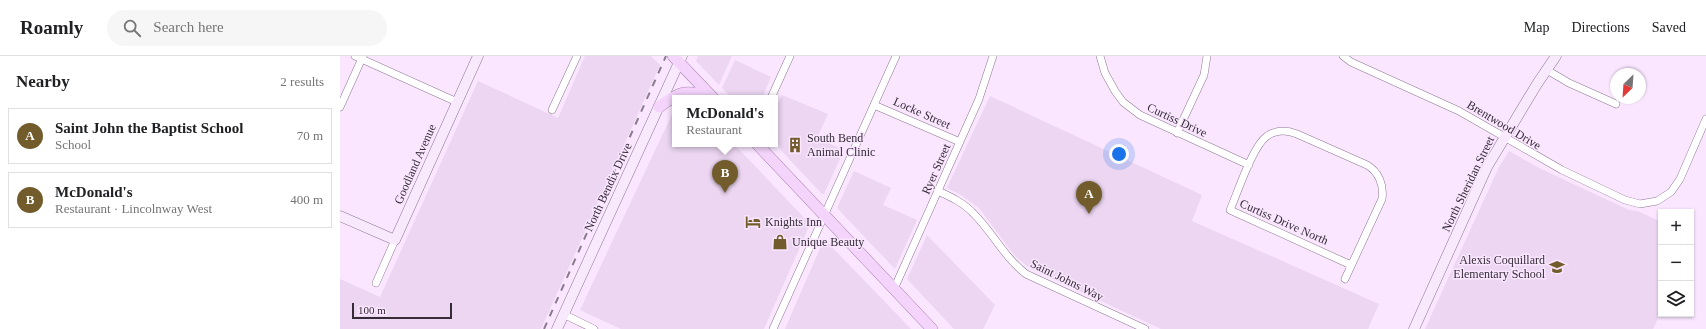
<!DOCTYPE html>
<html lang="en">
<head>
<meta charset="utf-8">
<style>
  :root { --surface:#fff; --page:#f6f6f6; --text:#202124; --muted:#757577; --line:#e0e0e0; --accent:#735c2c }
  body { margin:0; font-family:"Times New Roman",serif; background:var(--page); color:var(--text) }
  .controls { position:absolute; right:12px; bottom:12px; display:grid; overflow:hidden; border-radius:0px; box-shadow:0 1px 3px #0004 }
  .controls button { width:36px; height:36px; display:grid; place-items:center; padding:0; border:0; border-bottom:1px solid var(--line); background:var(--surface); color:var(--text); font:20px sans-serif }
  .compass { position:absolute; left:1270px; top:12px; width:36px; height:36px; border-radius:50%; background:var(--surface); box-shadow:0 1px 3px #0004; rotate:205deg }
  .scale { position:absolute; left:12px; bottom:10px; width:100px; box-sizing:border-box; padding-left:4px; border:2px solid #352c37; border-top:0; font-size:11px; line-height:14px; white-space:nowrap; color:#352c37; -webkit-text-stroke:3px #fae6ff; paint-order:stroke }
  .you { position:absolute; left:779px; top:98px; width:14px; height:14px; margin:-10px; border:3px solid #fff; border-radius:50%; background:#1a73e8; box-shadow:0 0 0 6px #1a73e833 }
  .badge { display:grid; place-items:center; width:26px; height:26px; border-radius:50%; background:var(--accent); color:#fff; font-size:13px; font-weight:700 }
  .pin { position:absolute; translate:-50% -33px; filter:drop-shadow(0 1px 2px #0008) }
  .pin::after { content:''; position:absolute; top:21px; width:14px; height:12px; background:inherit; clip-path:polygon(0 0,100% 0,50% 100%) }
  .popup { position:absolute; left:332px; top:39px; width:106px; height:52px; box-sizing:border-box; display:grid; place-content:center; border-radius:0px; background:var(--surface); filter:drop-shadow(0 1px 3px #0005); font-size:13px; white-space:nowrap; color:var(--muted) }
  .popup b { font-size:15px; color:var(--text) }
  .popup::after { content:''; position:absolute; left:50%; top:100%; margin-left:-8px; border:8px solid transparent; border-top-color:var(--surface) }
  .list { margin:0; padding:0; list-style:none }
  h2 { display:flex; justify-content:space-between; align-items:center; height:52px; margin:0; padding:0 16px; font-size:17px }
  h2 small { font-size:13px; font-weight:400; color:var(--muted) }
  .list li { display:grid; grid-template-columns:26px 1fr auto; gap:12px; align-items:center; box-sizing:border-box; height:56px; margin:0 8px 8px; padding:0 8px; border:1px solid var(--line); border-radius:0px }
  .list b { display:block; font-size:15px; white-space:nowrap }
  .list p { margin:0; font-size:13px; white-space:nowrap; color:var(--muted) }
  .list em { font-size:13px; font-style:normal; color:var(--muted) }
  .icon { flex:none; width:22px; height:22px; fill:none; stroke:currentColor; stroke-width:2; stroke-linecap:round; stroke-linejoin:round }
  .map { position:relative; flex:none; width:1366px; height:273px; overflow:hidden }
  header { display:flex; align-items:center; gap:24px; box-sizing:border-box; height:56px; padding:0 20px; background:var(--surface); border-bottom:1px solid var(--line) }
  header strong { font-size:19px }
  nav { display:flex; gap:22px; margin-inline-start:auto; font-size:14px }
  .search { width:280px; height:36px; background:var(--page); display:flex; align-items:center; gap:10px; box-sizing:border-box; padding:0 14px; border-radius:22px; color:var(--muted); font-size:15px }
  main { display:flex }
  aside { flex:1; background:var(--surface) }
  .map>svg:first-child { display:block }
  .built { fill:#ecd6f2 }
  .lines { fill:none; stroke-linecap:round; stroke-linejoin:round }
  .street-casing { stroke:#8d7793; stroke-width:8 }
  .secondary-casing { stroke:#8d7793; stroke-width:11 }
  .primary-casing { stroke:#ac86b5; stroke-width:12 }
  .street { stroke:#fff; stroke-width:7 }
  .secondary { stroke:#f9e9fd; stroke-width:10 }
  .primary { stroke:#f4d4fb; stroke-width:11 }
  .rail { stroke:#897c8c; stroke-width:2; stroke-dasharray:7 7; stroke-linecap:butt }
  .labels { text-anchor:middle; stroke-width:3; stroke-linejoin:round; paint-order:stroke }
  .street-label { font-size:12px; fill:#352c37; stroke:#fae6ff }
  .poi-label { font-size:12px; fill:#352c37; stroke:#fae6ff; text-anchor:start }
</style>
</head>
<body>
<header>
<strong>Roamly</strong>
<div class="search"><svg class="icon" aria-label="search" viewBox="0 0 24 24"><circle cx="10" cy="10" r="6"/><path d="M15 15l6 6"/></svg>Search here</div>
<nav><a>Map</a><a>Directions</a><a>Saved</a></nav>
</header>
<main>
<aside>
<h2>Nearby<small>2 results</small></h2>
<ul class="list">
<li><span class="badge">A</span><div><b>Saint John the Baptist School</b><p>School</p></div><em>70 m</em></li>
<li><span class="badge">B</span><div><b>McDonald's</b><p>Restaurant · Lincolnway West</p></div><em>400 m</em></li>
</ul>
</aside>
<div class="map">
<svg width="1366" height="273" viewBox="0 0 1366 273">
  <rect width="100%" height="100%" fill="#fae6ff"/>
  <path class="built" d="M245,0H311L320,9L201,273H0V223L40,241L138,25L218,62Z
    M358,0H392L379,29L356,5Z
    M395,4L431,21L422,42H392L382,32Z
    M442,39L488,58L477,82L504,94L484,138H482L435,88V54Z
    M650,40L862,139L852,165L1039,248L1028,273H821L688,211L675,200L639,152L621,139L607,132Z
    M335,52V88H394L470,168L424,273H281L240,254Z
    M1169,95L1199,112L1289,154L1298,155L1321,166V256L1313,273H1085L1159,111Z
    M514,115L551,132L543,149L577,164L555,213L497,152Z
    M587,179L655,249L643,273H614L567,223Z
    M484,183L490,189L571,273H445Z"/>
  <g class="lines">
    <g class="street-casing">
      <path id="street" d="M15,0L117,46
        M760,0L765,17L775,35L783,46L800,59L909,109
        M1003,0L1011,6L1119,55L1222,114L1285,144L1300,148L1317,145L1331,136L1340,123L1366,63
        M1207,14L1229,27L1276,48
        M431,42L450,0
        M534,49L620,86
        M0,51L23,0
        M212,54L237,0
        M837,77L864,19L867,0
        M598,135C611,141 624,147 634,158C653,177 664,201 686,218L805,273
        M1005,223L1042,143C1044,129 1039,116 1027,109L957,78C947,74 936,74 927,80C912,91 898,136 890,154L1011,209
        M36,227L55,184
        M554,233L639,43L653,0
        M223,258L254,273
        M433,273L556,0"/>
    </g>
    <g class="secondary-casing">
      <path id="secondary" d="M0,160L55,184L138,0
        M217,273L342,0
        M1074,273L1147,111L1197,28L1216,0"/>
    </g>
    <g class="primary-casing">
      <path id="primary" d="M333,0L373,42
        M319,51C342,34 343,35 371,40
        M417,88L592,273"/>
    </g>
    <use href="#street" class="street"/>
    <use href="#secondary" class="secondary"/>
    <use href="#primary" class="primary"/>
    <path class="rail" d="M204,273L326,0"/>
  </g>
  <defs>
    <g id="building-bare" transform="scale(1.2)"><path d="M-4-6H4V6H1V3H-1V6H-4ZM-2.5-4.3h1.7v1.8h-1.7ZM.8-4.3h1.7v1.8H.8ZM-2.5-1h1.7V.8h-1.7ZM.8-1h1.7V.8H.8Z" fill="#735c2c" stroke="#fae6ff" stroke-width="2.5" paint-order="stroke"/></g>
    <g id="hotel-bare" transform="scale(1.2)"><path d="M-6-4.5h1.5V1H6V5H4.5V3h-9V5H-6ZM-4 0a1.8 1.8 0 1 1 3.6 0ZM.5 0V-2.5h3Q6-2.5 6 0Z" fill="#735c2c" stroke="#fae6ff" stroke-width="2.5" paint-order="stroke"/></g>
    <g id="shop-bare" transform="scale(1.2)"><path d="M-5-2.5h2.3a2.7 3.5 0 0 1 5.4 0H5L5.5 6h-11ZM-1.5-2.5h3a1.5 2.3 0 0 0-3 0Z" fill="#735c2c" stroke="#fae6ff" stroke-width="2.5" paint-order="stroke"/></g>
    <g id="school-bare" transform="scale(1.2)"><path d="M0-5L7-2L0 1L-7-2ZM-4 1L0 2.5L4 1V4Q0 6-4 4Z" fill="#735c2c" stroke="#fae6ff" stroke-width="2.5" paint-order="stroke"/></g>
  </defs>
  <g fill-rule="evenodd">
    <use href="#building-bare" x="455" y="89"/>
    <use href="#hotel-bare" x="413" y="166"/>
    <use href="#shop-bare" x="440" y="186"/>
    <use href="#school-bare" x="1217" y="211"/>
  </g>
  <g class="labels">
    <g class="street-label">
      <text transform="translate(582 57) rotate(24)" y="4">Locke Street</text>
      <text transform="translate(837 64) rotate(25)" y="4">Curtiss Drive</text>
      <text transform="translate(1164 69) rotate(31)" y="4">Brentwood Drive</text>
      <text transform="translate(75 108) rotate(-66)" y="4">Goodland Avenue</text>
      <text transform="translate(596 113) rotate(-66)" y="4">Ryer Street</text>
      <text transform="translate(1128 128) rotate(-64)" y="4">North Sheridan Street</text>
      <text transform="translate(268 131) rotate(-65)" y="4">North Bendix Drive</text>
      <text transform="translate(944 166) rotate(24)" y="4">Curtiss Drive North</text>
      <text transform="translate(727 224) rotate(26)" y="4">Saint Johns Way</text>
    </g>
    <g class="poi-label">
      <text x="467" y="86">South Bend<tspan x="467" dy="14">Animal Clinic</tspan></text>
      <text x="425" y="170">Knights Inn</text>
      <text x="452" y="190">Unique Beauty</text>
      <text x="1205" y="208" text-anchor="end">Alexis Coquillard<tspan x="1205" dy="14">Elementary School</tspan></text>
    </g>
  </g>
</svg>
<div class="controls">
<button>+</button>
<button>−</button>
<button><svg class="icon" aria-label="layers" viewBox="0 0 24 24"><path d="M12 4l9 5-9 5-9-5zM3 14l9 5 9-5"/></svg></button>
</div>
<svg class="compass" viewBox="-18 -18 36 36"><path d="M0-13l5 13h-10z" fill="#e53935"/><path d="M0 13l5-13h-10z" fill="#757577"/></svg>
<div class="scale">100 m</div>
<div class="you"></div>
<div class="pin badge" style="left:749px;top:158px">A</div>
<div class="pin badge" style="left:385px;top:137px">B</div>
<div class="popup"><b>McDonald's</b>Restaurant</div>
</div>
</main>
</body>
</html>
